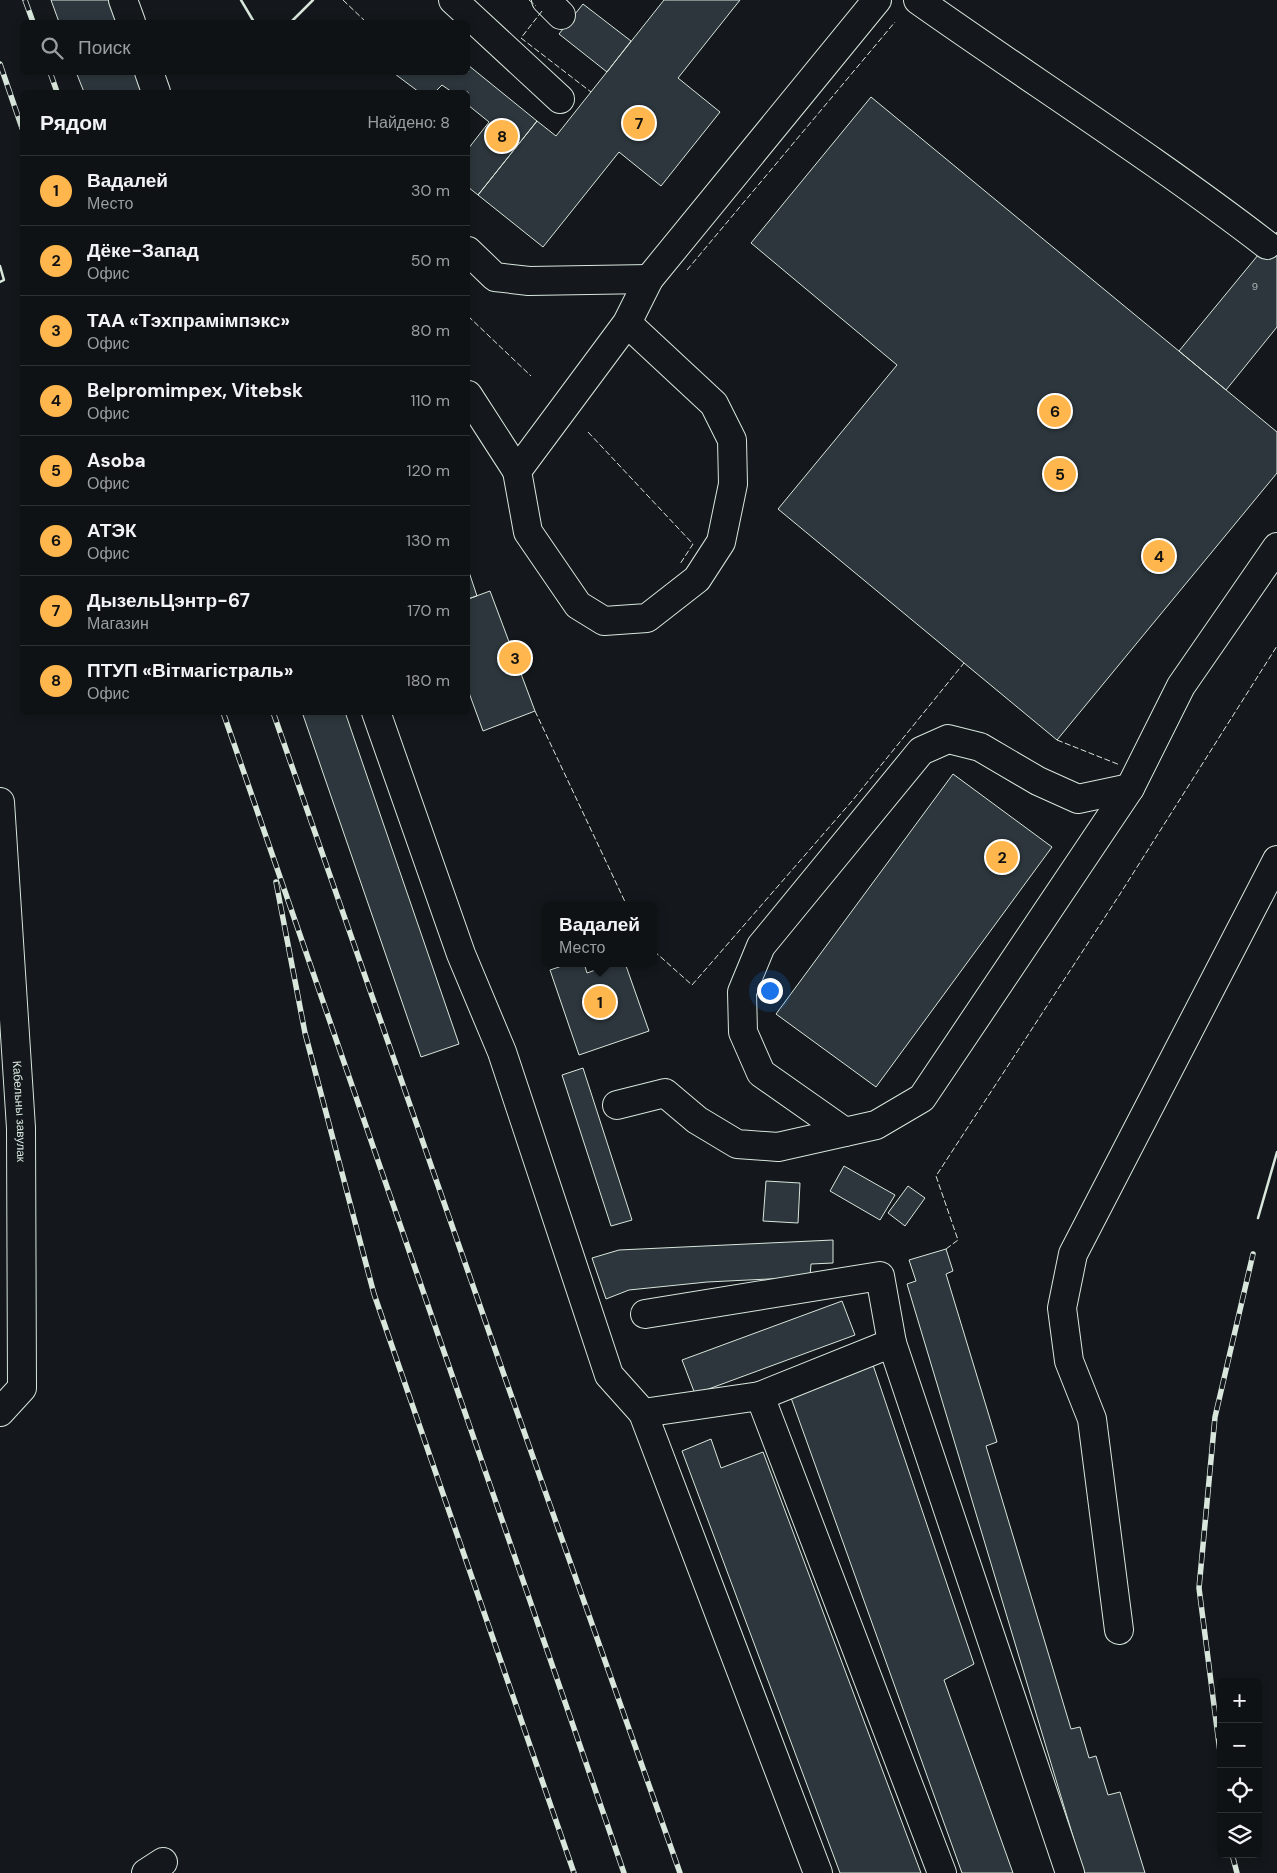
<!DOCTYPE html>
<html lang="ru">
<head>
<meta charset="utf-8">
<style>
  :root { --surface:#0f1215; --page:#181b1e; --text:#f1f3f6; --muted:#9b9ea0; --line:#2f3234; --accent:#ffb74d }
  body { margin:0; font-family:"DM Sans",sans-serif; background:var(--page); color:var(--text) }
  .controls { position:absolute; right:15px; bottom:15px; display:grid; overflow:hidden; border-radius:8px; box-shadow:0 2px 8px #0003 }
  .controls button { width:45px; height:45px; display:grid; place-items:center; padding:0; border:0; border-bottom:1px solid var(--line); background:var(--surface); color:var(--text); font:25px sans-serif }
  .you { position:absolute; left:769px; top:990px; width:18px; height:18px; margin:-12px; border:4px solid #fff; border-radius:50%; background:#1a73e8; box-shadow:0 0 0 8px #1a73e833 }
  .badge { display:grid; place-items:center; width:32px; height:32px; border-radius:50%; background:var(--accent); color:#111; font-size:16px; font-weight:700 }
  .pin { position:absolute; translate:-50% -50%; border:2px solid #fff; box-shadow:0 1px 5px #0006 }
  .popup { position:absolute; left:542px; top:902px; width:115px; height:65px; box-sizing:border-box; display:grid; place-content:center; border-radius:8px; background:var(--surface); filter:drop-shadow(0 1px 4px #0005); font-size:16px; white-space:nowrap; color:var(--muted) }
  .popup b { font-size:19px; color:var(--text) }
  .popup::after { content:''; position:absolute; left:50%; top:100%; margin-left:-10px; border:10px solid transparent; border-top-color:var(--surface) }
  .list { margin:0; padding:0; list-style:none }
  h2 { display:flex; justify-content:space-between; align-items:center; height:65px; margin:0; padding:0 20px; font-size:21px }
  h2 small { font-size:16px; font-weight:400; color:var(--muted) }
  .list li { display:grid; grid-template-columns:32px 1fr auto; gap:15px; align-items:center; box-sizing:border-box; height:70px; padding:0 20px; border-top:1px solid var(--line) }
  .list b { display:block; font-size:19px; white-space:nowrap }
  .list p { margin:0; font-size:16px; white-space:nowrap; color:var(--muted) }
  .list em { font-size:16px; font-style:normal; color:var(--muted) }
  .icon { flex:none; width:28px; height:28px; fill:none; stroke:currentColor; stroke-width:2; stroke-linecap:round; stroke-linejoin:round }
  .map { position:relative; flex:none; width:1277px; height:1873px; overflow:hidden }
  .search { position:absolute; background:var(--surface); box-shadow:0 2px 8px #0003; left:20px; top:20px; width:450px; height:55px; display:flex; align-items:center; gap:12px; box-sizing:border-box; padding:0 18px; border-radius:8px; color:var(--muted); font-size:19px }
  .panel { position:absolute; background:var(--surface); box-shadow:0 2px 8px #0003; left:20px; top:90px; width:450px; height:625px; border-radius:8px }
  .map>svg:first-child { display:block }
  .building { fill:#2c363c; stroke:#d8e6dc }
  .lines { fill:none; stroke-linecap:round; stroke-linejoin:round }
  .minor-casing { stroke:#d8e6dc; stroke-width:30 }
  .minor { stroke:#14181c; stroke-width:28 }
  .rail-casing { stroke:#d8e6dc; stroke-width:5.5 }
  .rail { stroke:#14181c; stroke-width:4; stroke-dasharray:11; stroke-linecap:butt }
  .fence { stroke:#d8e6dc; stroke-width:1; stroke-dasharray:6 2.5; stroke-linecap:butt }
  .wall { stroke:#d8e6dc; stroke-width:2.5 }
  .labels { text-anchor:middle; stroke-width:4; stroke-linejoin:round; paint-order:stroke }
  .number-label { font-size:10px; fill:#adbab4 }
  .street-label { font-size:12px; fill:#d8e6dc; stroke:#14181c }
</style>
</head>
<body>
<div class="map">
<svg width="1277" height="1873" viewBox="0 0 1277 1873">
  <rect width="100%" height="100%" fill="#14181c"/>
  <path class="building" d="M51,0H112L119,22H59Z
    M664,0H740L678,78L720,112L661,186L619,152L543,247L478,195L537,121L556,136Z
    M583,4L631,41L607,72L559,34Z
    M468,65L537,121L478,195L468,187V149L489,122L468,105V92H452L442,85L435,92H419L395,74L468,72Z
    M76,72H136L143,92H84Z
    M871,97L1277,432V473L1057,740L778,509L897,365L751,243Z
    M1277,232V327L1226,390L1179,351Z
    M468,569L477,596L468,599Z
    M490,591L535,711L483,731L468,690V599Z
    M302,712H345L459,1044L421,1057Z
    M953,774L1052,847L876,1087L776,1014Z
    M571,963H584L587,973L615,963H625L649,1031L579,1055L550,970Z
    M583,1068L632,1220L611,1226L562,1075Z
    M844,1166L895,1195L880,1220L830,1191Z
    M766,1181L800,1183L798,1223L763,1221Z
    M908,1186L925,1198L905,1226L888,1213Z
    M833,1240V1263L811,1264L810,1277L707,1282L629,1290L606,1299L592,1258L619,1250Z
    M946,1249L953,1271L946,1274L997,1442L986,1446L1071,1729L1080,1727L1089,1758L1096,1756L1108,1795L1120,1792L1145,1873H1084L907,1284L916,1281L909,1260Z
    M842,1301L855,1335L695,1394L682,1360Z
    M873,1365L974,1664L944,1680L1013,1873H962L790,1395Z
    M711,1439L721,1468L763,1452L921,1873H840L682,1451Z"/>
  <g class="lines">
    <g class="minor-casing">
      <g id="minor">
        <path d="M123,0L131,22"/>
        <path d="M453,0L560,99"/>
        <path d="M546,0L561,15"/>
        <path d="M918,0C1034,82 1154,158 1267,245"/>
        <path d="M149,72L156,92"/>
        <path d="M468,251L495,277L529,281L649,279"/>
        <path d="M627,323L517,471L528,532L578,605L604,621L647,618L697,579L721,542L733,484L732,440L714,404L627,323L649,279L877,0"/>
        <path d="M468,395L517,471"/>
        <path d="M376,712L461,954L502,1052L609,1375L643,1413L760,1396L942,1873"/>
        <path id="s1" d="M0,802L21,1128L22,1388L0,1412"/>
        <path d="M617,1105L665,1093L697,1120L737,1144L778,1147L876,1125L922,1098L1130,788L1181,686L1277,547"/>
        <path d="M845,1132L761,1073L743,1032L742,992L761,946L921,751L948,739L980,747L1038,781L1078,799L1130,788"/>
        <path d="M645,1314L880,1276L892,1343"/>
        <path d="M760,1396L892,1343L1070,1873"/>
        <path d="M643,1413L818,1873"/>
        <path d="M1119,1630L1092,1419L1069,1361L1062,1308L1073,1254L1277,860"/>
        <path d="M146,1873L163,1862"/>
      </g>
    </g>
    <use href="#minor" class="minor"/>
    <g class="rail-casing">
      <path id="rail" d="M25,0L33,22
        M0,64L22,128
        M50,72L57,92
        M223,712L624,1873
        M273,712L510,1392L680,1873
        M276,882L305,1033L374,1294L574,1873
        M1221,1760L1199,1588L1215,1417L1253,1254
        M1232,1854L1237,1873"/>
    </g>
    <use href="#rail" class="rail"/>
    <path class="fence" d="M343,0L366,22
      M529,0L536,6
      M542,11L521,38L591,92
      M687,270L895,22
      M468,316L531,376
      M588,432L693,544L680,564
      M535,711L627,906
      M1057,740L1120,765
      M654,951L692,985L852,801L964,663
      M946,1249L958,1240L936,1176L1120,894L1277,646"/>
    <path class="wall" d="M241,0L254,22
      M291,22L313,0
      M0,266L4,280L0,282
      M1258,1218L1277,1152"/>
  </g>
  <g class="labels">
    <g class="number-label">
      <text x="1255" y="290">9</text>
    </g>
    <g class="street-label">
      <text dy="4" stroke="none"><textPath href="#s1" startOffset="310">Кабельны завулак</textPath></text>
    </g>
  </g>
</svg>
<div class="controls">
<button>+</button>
<button>−</button>
<button><svg class="icon" aria-label="locate" viewBox="0 0 24 24"><circle cx="12" cy="12" r="6"/><path d="M12 2v4M12 18v4M2 12h4M18 12h4"/></svg></button>
<button><svg class="icon" aria-label="layers" viewBox="0 0 24 24"><path d="M12 4l9 5-9 5-9-5zM3 14l9 5 9-5"/></svg></button>
</div>
<div class="you"></div>
<div class="pin badge" style="left:600px;top:1002px">1</div>
<div class="popup"><b>Вадалей</b>Место</div>
<div class="pin badge" style="left:1002px;top:857px">2</div>
<div class="pin badge" style="left:515px;top:658px">3</div>
<div class="pin badge" style="left:1159px;top:556px">4</div>
<div class="pin badge" style="left:1060px;top:474px">5</div>
<div class="pin badge" style="left:1055px;top:411px">6</div>
<div class="pin badge" style="left:639px;top:123px">7</div>
<div class="pin badge" style="left:502px;top:136px">8</div>
<div class="search"><svg class="icon" aria-label="search" viewBox="0 0 24 24"><circle cx="10" cy="10" r="6"/><path d="M15 15l6 6"/></svg>Поиск</div>
<section class="panel">
<h2>Рядом<small>Найдено: 8</small></h2>
<ul class="list">
<li><span class="badge">1</span><div><b>Вадалей</b><p>Место</p></div><em>30 m</em></li>
<li><span class="badge">2</span><div><b>Дёке-Запад</b><p>Офис</p></div><em>50 m</em></li>
<li><span class="badge">3</span><div><b>ТАА «Тэхпрамімпэкс»</b><p>Офис</p></div><em>80 m</em></li>
<li><span class="badge">4</span><div><b>Belpromimpex, Vitebsk</b><p>Офис</p></div><em>110 m</em></li>
<li><span class="badge">5</span><div><b>Asoba</b><p>Офис</p></div><em>120 m</em></li>
<li><span class="badge">6</span><div><b>АТЭК</b><p>Офис</p></div><em>130 m</em></li>
<li><span class="badge">7</span><div><b>ДызельЦэнтр-67</b><p>Магазин</p></div><em>170 m</em></li>
<li><span class="badge">8</span><div><b>ПТУП «Вітмагістраль»</b><p>Офис</p></div><em>180 m</em></li>
</ul>
</section>
</div>
</body>
</html>
